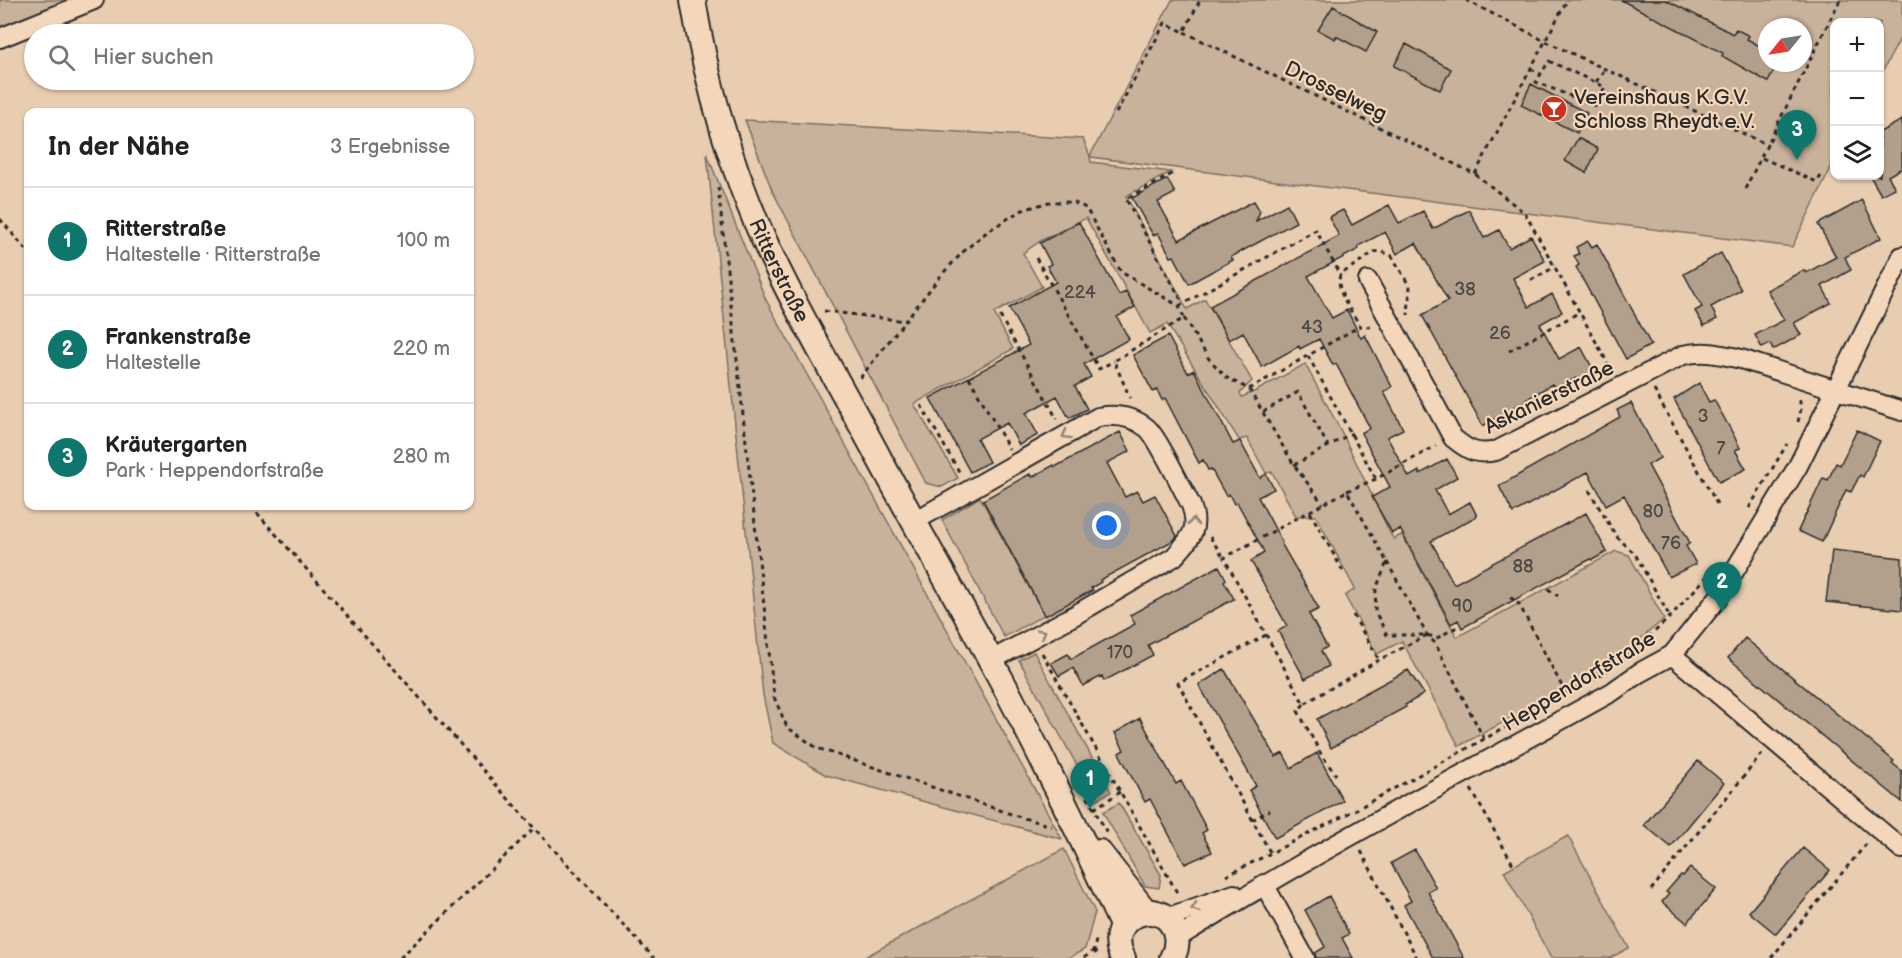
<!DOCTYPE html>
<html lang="de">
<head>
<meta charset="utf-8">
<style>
  :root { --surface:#fff; --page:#f2f2f2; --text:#222; --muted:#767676; --line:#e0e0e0; --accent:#0f766e }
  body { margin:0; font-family:"Balsamiq Sans",sans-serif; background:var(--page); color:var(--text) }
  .controls { position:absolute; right:18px; top:18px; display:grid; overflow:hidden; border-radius:12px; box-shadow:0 2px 4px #0004 }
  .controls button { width:54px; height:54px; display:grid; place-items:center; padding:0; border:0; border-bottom:2px solid var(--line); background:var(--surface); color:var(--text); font:30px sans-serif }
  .compass { position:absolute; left:1758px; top:18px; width:54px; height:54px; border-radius:50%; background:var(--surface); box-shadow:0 2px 4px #0004; rotate:240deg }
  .you { position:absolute; left:1107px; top:526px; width:21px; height:21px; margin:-15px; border:4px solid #fff; border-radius:50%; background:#1a73e8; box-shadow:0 0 0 9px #1a73e833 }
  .badge { display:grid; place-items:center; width:39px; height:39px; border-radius:50%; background:var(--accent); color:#fff; font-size:20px; font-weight:700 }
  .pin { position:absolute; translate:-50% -50px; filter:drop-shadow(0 2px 3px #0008) }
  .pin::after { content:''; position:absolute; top:32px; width:21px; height:18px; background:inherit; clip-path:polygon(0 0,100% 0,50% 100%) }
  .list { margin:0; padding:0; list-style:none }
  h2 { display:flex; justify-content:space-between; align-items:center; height:78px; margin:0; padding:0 24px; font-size:26px }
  h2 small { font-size:20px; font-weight:400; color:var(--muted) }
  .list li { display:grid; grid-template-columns:39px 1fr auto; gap:18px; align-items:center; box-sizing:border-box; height:108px; padding:0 24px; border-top:2px solid var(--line) }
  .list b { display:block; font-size:22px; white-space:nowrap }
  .list p { margin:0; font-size:20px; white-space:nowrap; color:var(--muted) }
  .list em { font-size:20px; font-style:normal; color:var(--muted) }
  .icon { flex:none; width:33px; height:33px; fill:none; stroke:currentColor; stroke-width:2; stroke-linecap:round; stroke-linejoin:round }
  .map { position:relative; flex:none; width:1902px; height:958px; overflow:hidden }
  .search { position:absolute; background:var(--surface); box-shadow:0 2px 4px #0004; left:24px; top:24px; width:450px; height:66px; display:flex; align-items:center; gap:15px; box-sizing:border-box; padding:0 21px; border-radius:33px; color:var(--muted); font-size:22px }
  .panel { position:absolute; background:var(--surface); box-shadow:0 2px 4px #0004; left:24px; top:108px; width:450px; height:402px; border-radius:12px }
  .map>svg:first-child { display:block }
  .green { fill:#c9b29b; stroke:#7a6e63; stroke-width:1.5; fill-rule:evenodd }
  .building { fill:#b3a08c; stroke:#2b2b2b; stroke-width:1.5 }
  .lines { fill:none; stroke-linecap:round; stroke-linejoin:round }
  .minor-casing { stroke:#2b2b2b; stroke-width:22 }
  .major-casing { stroke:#2b2b2b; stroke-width:28 }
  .path { stroke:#2b2b2b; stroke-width:3; stroke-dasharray:4.5 4.5; stroke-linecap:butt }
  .minor { stroke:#f4d7ba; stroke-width:18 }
  .major { stroke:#f4d7ba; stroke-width:24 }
  .oneway { stroke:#908172 }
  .labels { text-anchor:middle; stroke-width:4.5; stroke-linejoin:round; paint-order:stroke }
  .number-label { font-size:18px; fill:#4d4843 }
  .street-label { font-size:21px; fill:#2b2b2b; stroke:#f4d7ba }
  .poi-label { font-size:21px; fill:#2b2b2b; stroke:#f4d7ba; text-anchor:start }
</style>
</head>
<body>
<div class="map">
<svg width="1902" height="958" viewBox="0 0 1902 958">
  <rect width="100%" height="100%" fill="#e8cdb1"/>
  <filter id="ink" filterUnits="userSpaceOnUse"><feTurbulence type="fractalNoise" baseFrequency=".0167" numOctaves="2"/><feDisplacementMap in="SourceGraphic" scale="12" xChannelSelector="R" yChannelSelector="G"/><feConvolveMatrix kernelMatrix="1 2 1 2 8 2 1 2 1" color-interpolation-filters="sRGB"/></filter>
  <g filter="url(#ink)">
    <path class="green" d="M0,0H94L0,38Z
      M1172,0H1902V35L1880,76V22H1834V162L1792,247L1090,157L1091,162L1171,172L1126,196L1187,309L1205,299L1252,381L1240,393L1242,397L1256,391L1305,364L1341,431L1391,535L1394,539L1401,535L1403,537L1457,637L1616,551L1629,555L1664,619L1631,647L1595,673L1459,746L1402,641L1377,654L1345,596L1355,589L1316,516H1296L1272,472L1266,473L1247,438L1239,440L1167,324L1150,333L1086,218L1042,240L1023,253L1042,287L994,313L1013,349L914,404L958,478L942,487L926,483L772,190L745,120L1083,139L1090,156ZM1767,27H1803V63H1767Z
      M707,154L766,300L1062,839L826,775L773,743L763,695Z
      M980,497L1044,615L1004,637L942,520Z
      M1034,652L1111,792L1096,800L1019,660Z
      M1119,803L1161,875L1159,888L1145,886L1103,812Z
      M1568,836L1629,948L1610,958H1551L1504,871Z
      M1064,849L1095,912L1085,949L1069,958H863Z"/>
    <path class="building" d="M1621,0H1666L1733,34L1736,29L1749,36L1747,39L1767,50V63H1778L1768,82L1722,56L1723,53Z
      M1333,6L1377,32L1366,52L1336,36L1335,39L1318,30Z
      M1406,44L1451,69L1440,90L1394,66Z
      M1531,84L1587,113L1577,133L1521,105Z
      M1902,120V168L1888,176L1895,188L1881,195L1870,176H1880V132Z
      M1578,138L1598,149L1586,173L1565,161Z
      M1167,179L1175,193L1158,202L1179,240L1254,201L1260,211L1256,221L1287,204L1296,222L1231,257L1233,260L1189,284L1174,256L1171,257L1158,233L1153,235L1132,198Z
      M1862,200L1881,238L1845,257L1851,270L1822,286L1831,303L1794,323L1801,335L1773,350L1770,344L1762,348L1755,335L1784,320L1767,290L1804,270L1806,273L1836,257L1818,224Z
      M1389,205L1399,223L1423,211L1433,229L1469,210L1484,238L1499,230L1509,248L1531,236L1545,261L1513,278L1529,307L1552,294L1562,312L1540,324L1559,359L1581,347L1595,373L1578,382L1576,378L1556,389L1552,384L1483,426L1422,315L1448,301L1416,243L1397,254L1385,232L1358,246L1359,249L1308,276L1332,318L1347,310L1361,338L1365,335L1392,387L1384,392L1403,429L1387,437L1409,477L1419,471L1420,474L1447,459L1457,477L1435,490L1448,514L1470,502L1477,516L1431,541L1454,584L1586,513L1607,552L1592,560L1591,559L1585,562L1462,628L1458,620L1451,624L1400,529L1392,533L1372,497L1390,487L1361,433L1370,428L1336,364L1333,365L1319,339L1300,349L1299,346L1262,367L1243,332L1229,340L1210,306L1339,236L1329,217L1343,210L1352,225Z
      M1079,222L1119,295L1126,292L1135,307L1117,317L1129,339L1084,364L1091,377L1075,386L1087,409L1069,418L1057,396L1026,413L1038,435L1019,445L1007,423L977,439L989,462L970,472L930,398L1029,345L1009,308L1056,282L1047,266L1051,264L1040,243Z
      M1588,241L1592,247L1597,244L1651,345L1626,359L1576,267L1579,265L1574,256L1579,254L1576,247Z
      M1721,253L1741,290L1711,307L1717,319L1704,326L1695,311L1702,307L1684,274Z
      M1168,336L1188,373L1194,370L1233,444L1240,441L1260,478L1266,474L1274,489L1258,497L1282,542L1281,543L1319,609L1309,614L1327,647L1321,651L1329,666L1305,679L1278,631L1287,626L1251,561L1264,553V552L1237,502L1234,504L1229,494L1226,496L1211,469L1208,470L1203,460L1199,463L1165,398L1162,400L1157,390L1153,392L1133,355Z
      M1699,383L1709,402L1714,400L1732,432L1740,448L1735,450L1746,469L1719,482L1674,399Z
      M1631,403L1660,458L1648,465L1690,543L1686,546L1696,564L1669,577L1624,495L1606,505L1588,472L1513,513L1499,486L1620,417L1617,410Z
      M1857,430L1880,441L1863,477L1860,475L1851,492L1846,490L1822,542L1798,531L1823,478L1828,480L1836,463L1840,465Z
      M1120,432L1130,451L1107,463L1125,497L1137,491L1143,501L1155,495L1177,536L1174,540L1100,580L1101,582L1091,588L1093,590L1045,616L983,500L1030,474L1032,477L1054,465L1055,467Z
      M1832,550L1902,558V610L1826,602Z
      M1219,566L1226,579L1224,581L1234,599L1148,645L1153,655L1104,681L1102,676L1083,686L1073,668L1059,676L1051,663L1068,654L1071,659L1135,624L1130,615Z
      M1745,638L1894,761L1892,763L1902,771V802L1728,658Z
      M1224,669L1276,757L1283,753L1291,768L1317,753L1343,801L1275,838L1249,790L1256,786L1199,685Z
      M1408,670L1424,694L1405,705L1406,707L1331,748L1317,719Z
      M1140,718L1176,784L1181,781L1207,830L1202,833L1212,852L1185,864L1150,799L1145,802L1119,753L1124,750L1115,733Z
      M1698,761L1724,783L1671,847L1644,825Z
      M1803,848L1830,870L1776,934L1749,912Z
      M1415,850L1436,888L1428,892L1464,958H1433L1404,905L1411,901L1391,863Z
      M1690,868L1716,889L1687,923L1662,902L1669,894L1666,892L1681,875L1683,876Z
      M1329,896L1349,934L1342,938L1353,958H1316L1315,953L1325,947L1305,910Z"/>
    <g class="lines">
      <g class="minor-casing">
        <path id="minor" d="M0,38L94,0
          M1368,281L1453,438C1469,451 1476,455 1496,451L1683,355C1704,350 1720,354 1741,359L1902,411
          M913,522L1098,417C1116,414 1132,416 1147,428C1157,436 1183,490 1191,505C1200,529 1191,538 1174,557L1075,615L990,661
          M1672,655L1902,849
          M1264,884L1305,958
          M1166,918L1234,894
          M1177,938C1319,850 1466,773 1612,692L1639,673L1672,655L1718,598L1798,466L1902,256"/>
      </g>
      <g class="major-casing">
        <g id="major">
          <path id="s1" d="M693,0C707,86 732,172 769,251C802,322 843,390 880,460C920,534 962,606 1002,681C1044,761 1084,842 1122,925"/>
          <path d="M1099,852L1145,911"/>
          <path d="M1123,958C1101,917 1162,893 1175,931C1178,941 1177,949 1172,958"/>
        </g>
      </g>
      <path class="path" d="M1466,0L1545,41L1768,145
        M1184,32L1475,174L1525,213L1612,371
        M1549,61L1605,87L1595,106L1536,82Z
        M1531,69L1541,74
        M1596,82L1605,69
        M1116,113L1165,23L1184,32L1200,0
        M1762,158L1817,182L1821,176
        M1172,174L1126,199L1183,303
        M1475,174L1567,0
        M718,187L774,697L787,727L817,748L1020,817L1052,826
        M1745,189L1840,0
        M0,219L28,252
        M1036,258L1099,369L1114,361
        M1531,280L1555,267
        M1179,306L1316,230L1340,275
        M824,311L906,321
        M1000,316L1057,419
        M1184,318L1209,359L1227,378L1249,389L1294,465L1323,504
        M1371,327L1360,326C1352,311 1335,292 1340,275L1374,252L1380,251L1392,256L1410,287L1408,315
        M1509,351L1580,312
        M1308,356L1376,479
        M969,377L1009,449
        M860,378L943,273L965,250L988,231L1020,211L1049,202H1073L1086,208L1121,272L1179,306L1184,318L1114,361L1130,398
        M1249,389L1360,326
        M1654,390L1717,504
        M921,405L961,475
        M1263,412L1298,392L1328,446
        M1798,422L1801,409L1799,396
        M1294,465L1352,433
        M1589,490L1616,536L1635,554L1670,617
        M1347,491L1376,479L1436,446
        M251,506L534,828L654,958
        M1749,508L1787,444
        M1310,512L1344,573
        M1210,537L1224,558
        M1387,562L1427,635L1435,643L1484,739
        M1548,589L1558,596
        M1510,597L1519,604L1566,694
        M1353,615L1379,660
        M1266,635L1178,683L1271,854
        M1427,635L1379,660L1304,704L1224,558L1347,491L1387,562L1376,589L1375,611L1387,635H1427L1437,638L1457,627
        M1042,653L1179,896
        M1304,704L1298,711L1299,713L1322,756L1336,775
        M1079,781L1107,833
        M1471,789L1514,866
        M1094,809L1120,792
        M1252,820L1270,810
        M1361,851L1417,958
        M1226,876L1355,810L1601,675L1647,639L1670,617L1710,573
        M1651,890L1762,754
        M1094,950L1098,958
        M400,958L534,828
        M1084,958L1094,950L1096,940
        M1771,958L1868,842"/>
      <use href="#minor" class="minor"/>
      <use href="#major" class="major"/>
    </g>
    <defs><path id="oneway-chevron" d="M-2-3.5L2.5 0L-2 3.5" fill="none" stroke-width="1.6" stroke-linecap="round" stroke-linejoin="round" transform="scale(1.5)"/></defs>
    <g class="oneway">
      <use href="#oneway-chevron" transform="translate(1066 435) rotate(151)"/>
      <use href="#oneway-chevron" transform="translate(1193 522) rotate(-89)"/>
      <use href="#oneway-chevron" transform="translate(1042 633) rotate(-28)"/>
      <use href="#oneway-chevron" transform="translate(1195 908) rotate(161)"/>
    </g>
  </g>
  <defs>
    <g id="bar-disc" transform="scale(1.35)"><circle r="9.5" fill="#c8321e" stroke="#f4d7ba"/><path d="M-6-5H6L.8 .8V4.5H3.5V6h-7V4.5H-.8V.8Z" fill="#fff"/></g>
  </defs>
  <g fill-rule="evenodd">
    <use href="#bar-disc" x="1554" y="109"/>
  </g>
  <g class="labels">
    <g class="number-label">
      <text x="1465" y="295">38</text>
      <text x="1080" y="298">224</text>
      <text x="1312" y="333">43</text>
      <text x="1500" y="339">26</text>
      <text x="1703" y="422">3</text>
      <text x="1721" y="454">7</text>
      <text x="1653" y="517">80</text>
      <text x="1671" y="549">76</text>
      <text x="1523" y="572">88</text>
      <text x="1462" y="612">90</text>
      <text x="1120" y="658">170</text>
    </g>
    <g class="street-label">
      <text transform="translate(1336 91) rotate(26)" y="7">Drosselweg</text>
      <text dy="7" stroke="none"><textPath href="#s1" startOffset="285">Ritterstraße</textPath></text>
      <text transform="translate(1549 397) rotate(-26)" y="7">Askanierstraße</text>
      <text transform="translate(1579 681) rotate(-31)" y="7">Heppendorfstraße</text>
    </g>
    <g class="poi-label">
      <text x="1574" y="104">Vereinshaus K.G.V.<tspan x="1574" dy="24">Schloss Rheydt e.V.</tspan></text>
    </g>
  </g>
</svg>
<div class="controls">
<button>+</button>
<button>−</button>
<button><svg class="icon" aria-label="layers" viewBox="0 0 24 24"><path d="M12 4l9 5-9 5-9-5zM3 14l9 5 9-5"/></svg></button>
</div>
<svg class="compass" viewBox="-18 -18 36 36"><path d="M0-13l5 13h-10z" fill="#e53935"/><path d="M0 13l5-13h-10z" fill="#767676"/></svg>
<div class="you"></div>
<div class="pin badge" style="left:1090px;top:809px">1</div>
<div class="pin badge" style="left:1722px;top:612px">2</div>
<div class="pin badge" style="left:1797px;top:160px">3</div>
<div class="search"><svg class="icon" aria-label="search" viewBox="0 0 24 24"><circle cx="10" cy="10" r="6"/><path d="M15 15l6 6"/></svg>Hier suchen</div>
<section class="panel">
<h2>In der Nähe<small>3 Ergebnisse</small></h2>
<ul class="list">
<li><span class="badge">1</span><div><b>Ritterstraße</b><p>Haltestelle · Ritterstraße</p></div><em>100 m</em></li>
<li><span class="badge">2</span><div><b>Frankenstraße</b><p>Haltestelle</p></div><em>220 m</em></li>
<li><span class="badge">3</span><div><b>Kräutergarten</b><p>Park · Heppendorfstraße</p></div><em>280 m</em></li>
</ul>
</section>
</div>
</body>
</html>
